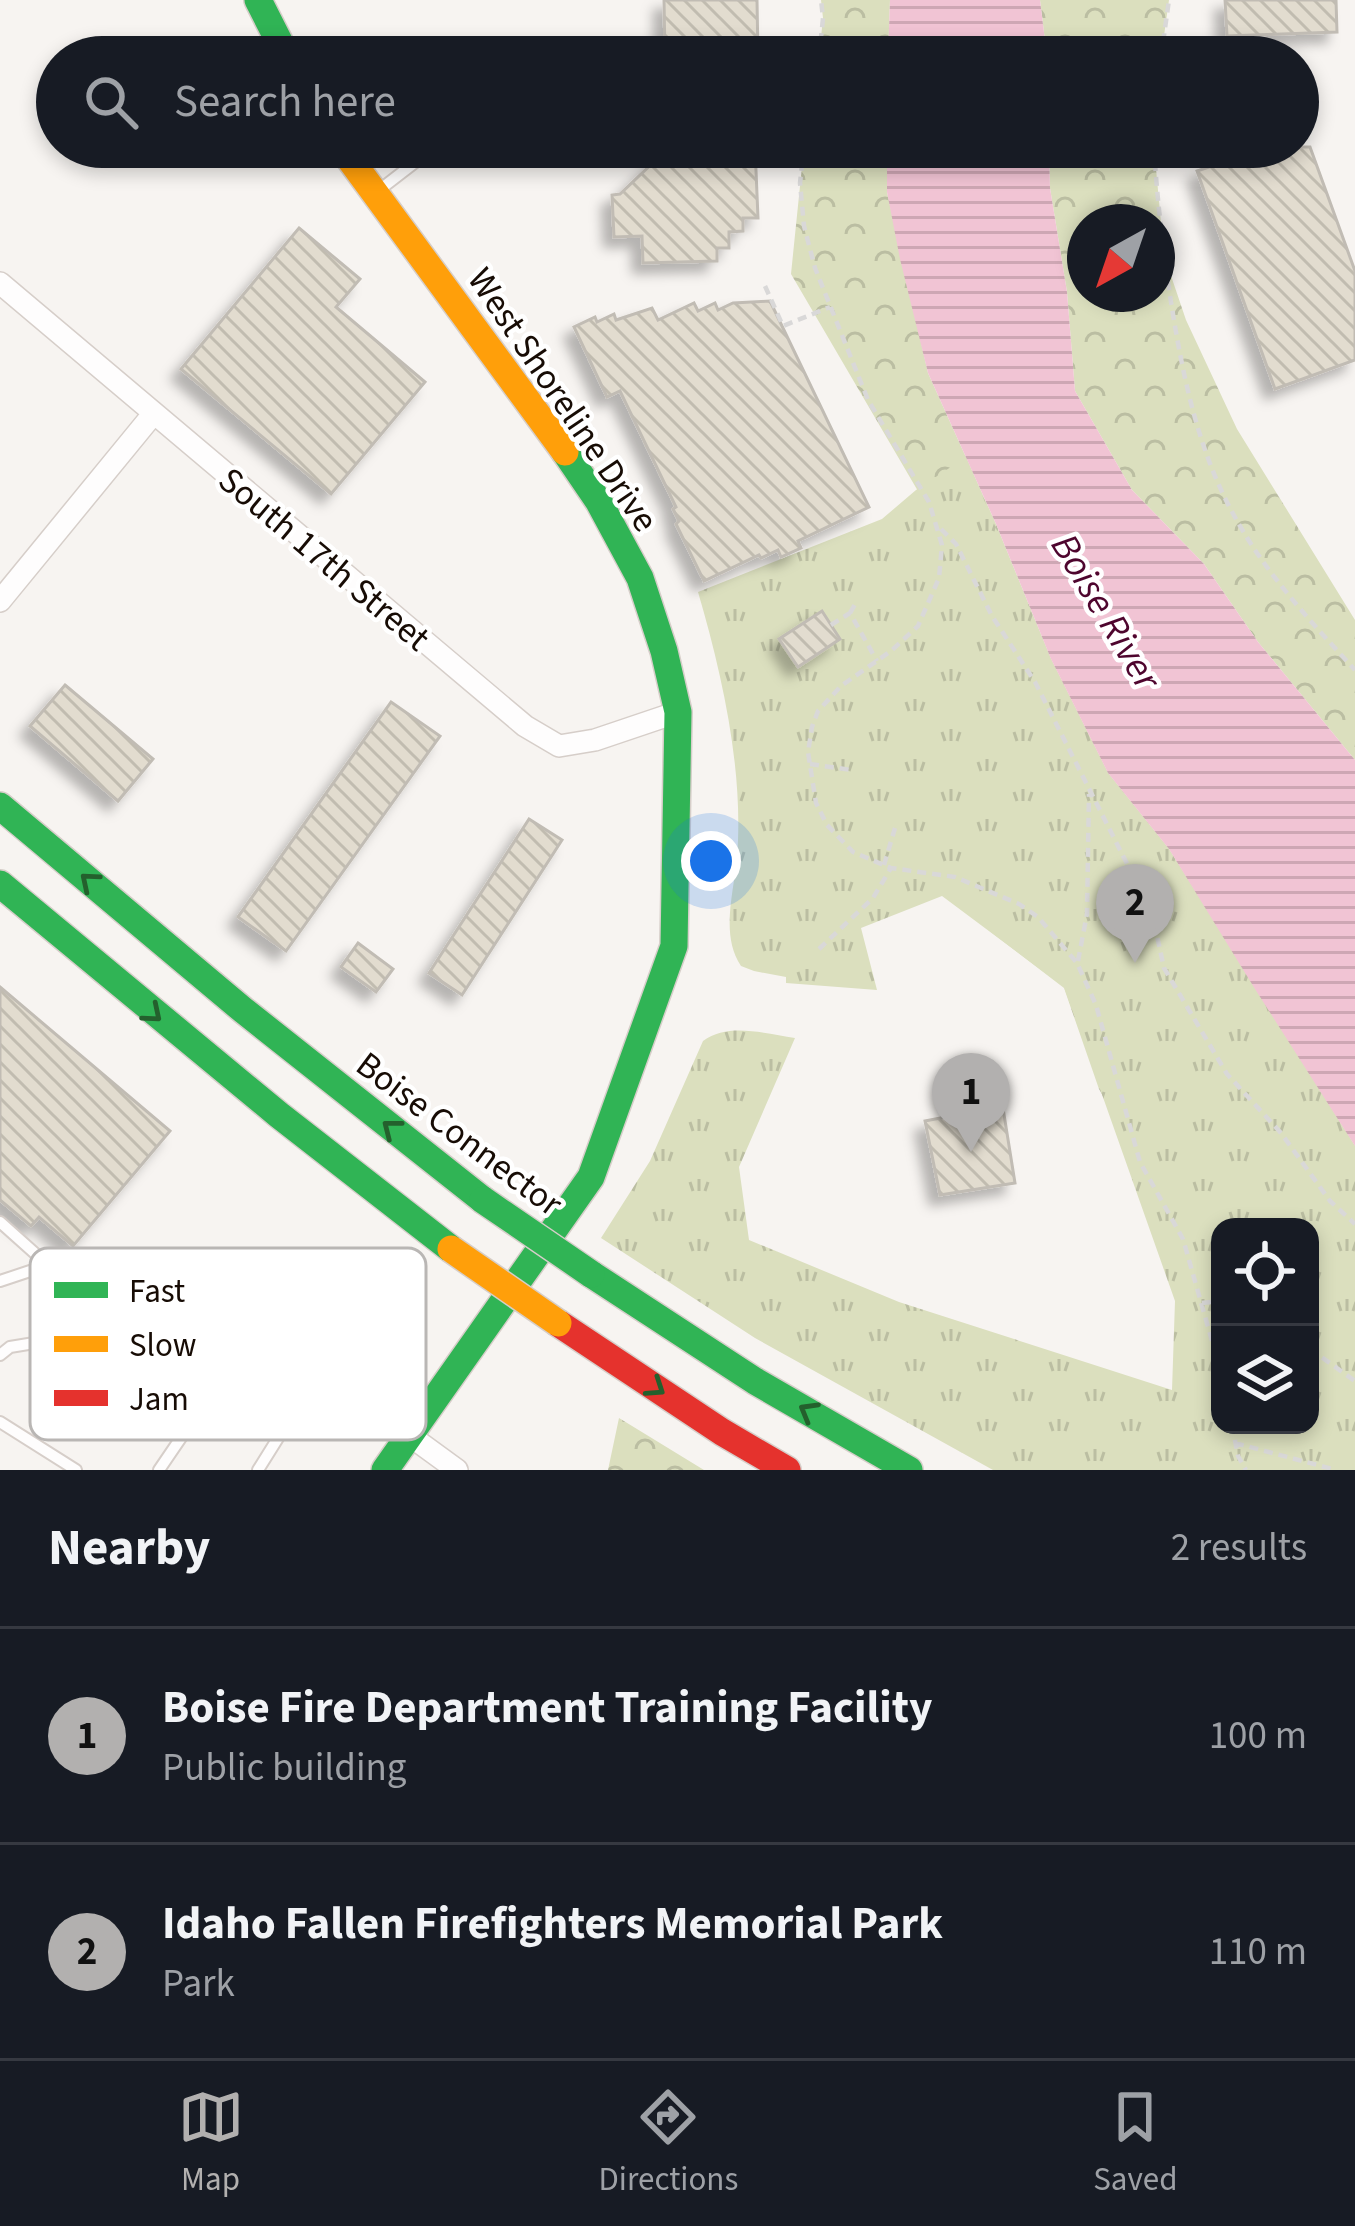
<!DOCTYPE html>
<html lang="en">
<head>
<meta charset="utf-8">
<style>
  :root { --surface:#171b24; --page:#242831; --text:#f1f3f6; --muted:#9ea1a6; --line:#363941; --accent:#b2b0af }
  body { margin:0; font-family:"Source Sans 3",sans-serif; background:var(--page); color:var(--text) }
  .controls { position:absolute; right:36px; bottom:36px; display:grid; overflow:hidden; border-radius:24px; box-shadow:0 6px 18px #0003 }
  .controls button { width:108px; height:108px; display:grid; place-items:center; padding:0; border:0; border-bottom:3px solid var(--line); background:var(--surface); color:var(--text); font:60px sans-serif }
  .compass { position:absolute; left:1067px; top:204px; width:108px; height:108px; border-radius:50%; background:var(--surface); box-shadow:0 6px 18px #0003; rotate:220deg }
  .you { position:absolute; left:711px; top:861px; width:42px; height:42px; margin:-30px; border:9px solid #fff; border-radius:50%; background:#1a73e8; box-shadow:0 0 0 18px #1a73e833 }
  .badge { display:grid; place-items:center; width:78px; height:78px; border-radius:50%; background:var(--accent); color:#111; font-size:39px; font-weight:700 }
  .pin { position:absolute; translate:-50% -99px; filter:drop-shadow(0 3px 6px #0008) }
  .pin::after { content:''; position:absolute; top:63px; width:42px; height:36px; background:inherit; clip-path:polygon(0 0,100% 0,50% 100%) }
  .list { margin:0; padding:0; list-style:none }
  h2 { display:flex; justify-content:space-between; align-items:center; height:156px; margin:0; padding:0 48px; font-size:51px }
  h2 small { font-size:39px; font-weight:400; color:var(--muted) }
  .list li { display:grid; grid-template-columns:78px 1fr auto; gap:36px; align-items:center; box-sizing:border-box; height:216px; padding:0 48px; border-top:3px solid var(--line) }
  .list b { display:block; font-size:45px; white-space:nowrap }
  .list p { margin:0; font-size:39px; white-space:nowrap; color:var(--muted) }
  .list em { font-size:39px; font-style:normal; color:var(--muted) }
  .icon { flex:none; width:66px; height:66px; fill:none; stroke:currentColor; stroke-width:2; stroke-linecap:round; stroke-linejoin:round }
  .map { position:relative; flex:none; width:1355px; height:1470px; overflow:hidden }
  .search { position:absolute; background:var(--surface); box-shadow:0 6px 18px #0003; left:36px; right:36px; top:36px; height:132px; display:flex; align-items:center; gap:30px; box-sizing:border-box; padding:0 42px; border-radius:66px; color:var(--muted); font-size:45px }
  .sheet { height:588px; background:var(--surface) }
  nav { display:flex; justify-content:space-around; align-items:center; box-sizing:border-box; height:168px; border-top:3px solid var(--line); background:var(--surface); font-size:33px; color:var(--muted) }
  nav a { display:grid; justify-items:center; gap:6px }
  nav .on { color:var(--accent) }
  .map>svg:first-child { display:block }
  .forest { fill:url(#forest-crowns); fill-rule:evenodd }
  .park { fill:url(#park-tufts); fill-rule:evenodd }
  .water { fill:url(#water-rules) }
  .building { fill:url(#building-back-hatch); stroke:#c1bcb4; stroke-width:3; filter:url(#shadow) }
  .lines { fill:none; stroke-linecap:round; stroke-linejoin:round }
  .lane-casing { stroke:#d6cec9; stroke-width:14 }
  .street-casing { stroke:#d6cec9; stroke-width:24 }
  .fast-casing { stroke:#d6cec9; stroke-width:30 }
  .slow-casing { stroke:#d6cec9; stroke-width:30 }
  .jam-casing { stroke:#d6cec9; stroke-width:30 }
  .path { stroke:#d9d8d8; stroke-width:4.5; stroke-dasharray:9 6; stroke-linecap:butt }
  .lane { stroke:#fefdfd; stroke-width:10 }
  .street { stroke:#fefdfd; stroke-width:21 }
  .fast { stroke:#30b455; stroke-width:27 }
  .slow { stroke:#ff9f0a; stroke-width:27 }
  .jam { stroke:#e5322d; stroke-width:27 }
  .fast-bridge-casing { stroke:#d6cec9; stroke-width:30; stroke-linecap:butt }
  .slow-bridge-casing { stroke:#d6cec9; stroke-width:30; stroke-linecap:butt }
  .fast-bridge { stroke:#30b455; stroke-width:27 }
  .slow-bridge { stroke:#ff9f0a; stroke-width:27 }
  .oneway { stroke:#24602d }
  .labels { text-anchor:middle; stroke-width:9; stroke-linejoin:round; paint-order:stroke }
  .street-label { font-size:36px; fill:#170c05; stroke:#fff }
  .water-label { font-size:39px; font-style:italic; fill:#4e052e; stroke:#fff }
  .key { fill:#fff; stroke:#b9b6b4; stroke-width:3 }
  .key-label { font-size:33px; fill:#170c05 }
</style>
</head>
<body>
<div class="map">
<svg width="1355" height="1470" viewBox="0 0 1355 1470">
  <defs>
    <pattern id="forest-crowns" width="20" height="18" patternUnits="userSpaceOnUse" patternTransform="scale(3)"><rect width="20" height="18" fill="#dbdfbe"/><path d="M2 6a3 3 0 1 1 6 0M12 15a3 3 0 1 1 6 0" fill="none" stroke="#bbbea2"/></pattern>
    <pattern id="park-tufts" width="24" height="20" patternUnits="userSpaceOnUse" patternTransform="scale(3)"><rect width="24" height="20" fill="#dbdfbe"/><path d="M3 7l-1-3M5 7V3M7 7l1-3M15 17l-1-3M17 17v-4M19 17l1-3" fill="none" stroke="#bbbea2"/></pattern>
    <pattern id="water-rules" width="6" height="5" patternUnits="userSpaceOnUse" patternTransform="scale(3)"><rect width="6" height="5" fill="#f1c4d4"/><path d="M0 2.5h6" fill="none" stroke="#cea7b4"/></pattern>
    <pattern id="building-back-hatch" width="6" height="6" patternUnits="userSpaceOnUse" patternTransform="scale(3)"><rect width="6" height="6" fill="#e2dccf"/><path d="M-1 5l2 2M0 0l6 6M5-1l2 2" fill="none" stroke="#c1bcb0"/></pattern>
    <filter id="shadow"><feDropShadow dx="-10" dy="10" stdDeviation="6" flood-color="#0004"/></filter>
  </defs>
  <rect width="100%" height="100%" fill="#f7f4f1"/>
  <path class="forest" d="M821,0H890L888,57H819L823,18Z
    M1040,0H1169L1161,57H1047Z
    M804,147H887V192L928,373L996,524L1051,659L1108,773L1169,849L1355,1146V1470H1197L1183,1239L1099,1089L1064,988L991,932L939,527L791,274ZM1220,1227H1310V1425H1220Z
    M1049,147H1154L1164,255L1186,320L1237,429L1355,620V760L1258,642L1204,564L1132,490L1075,391L1067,292L1050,188ZM1085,222H1157V294H1085Z
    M619,1418L704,1470H608Z"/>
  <path class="park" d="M966,457L1051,659L1108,773L1169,849L1355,1146V1470H993L755,1338L601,1238L650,1161L703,1041C729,1022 765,1034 795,1038L739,1167L749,1240L899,1302L1172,1390L1175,1301L1064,987L942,896L861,928L877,990L786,983V977L754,971L741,966C720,935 734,892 737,857C744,771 722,674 698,592L882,519L916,490ZM1220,1227H1310V1425H1220Z"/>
  <path class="water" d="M890,0H1040L1047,57H888Z
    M887,147H1049L1050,188L1067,292L1075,391L1132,490L1204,564L1258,642L1355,760V1146L1255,989L1169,849L1108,773L1051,659L996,524L928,373L900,259L887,192Z"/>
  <path class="building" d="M664,0H757L758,57H665Z
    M1225,0H1336L1337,32L1227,36Z
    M662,147H755L758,218H743V231L729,232V248H717V261L643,263L642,236L614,237L612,195L620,194L662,154Z
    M1232,147H1310L1355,271V360L1275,389L1197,171L1236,158Z
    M299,228L360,279L336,307L425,382L331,494L181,369Z
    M770,301L869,507L798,541L801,548L781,557L778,550L761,558L759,555L704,581L676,524L679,521L673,509L676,507L620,391L607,397L574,327L595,317L597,322L614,314L616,320L652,308L658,320L694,303L698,311L715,303L718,310L733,303Z
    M822,611L840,639L798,667L779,639Z
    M65,685L153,759L118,801L30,726Z
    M391,702L440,736L286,951L238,917Z
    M529,819L562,840L462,995L429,973Z
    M358,943L393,969L376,992L341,967Z
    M0,987L170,1131L73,1246L39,1217L31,1226L0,1200Z
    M998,1077L1015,1183L940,1195L925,1121L977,1111L972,1083Z"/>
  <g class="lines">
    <g class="lane-casing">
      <path id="lane" d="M378,191L435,147
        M0,1222L48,1265H96L168,1278L257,1326L406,1433
        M0,1281L48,1265
        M0,1355L10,1347L125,1328L169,1346L225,1373L288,1422L258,1470
        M0,1422L76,1470
        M159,1470L257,1326"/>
    </g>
    <g class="street-casing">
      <path id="street" d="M0,283L525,726L559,746L595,740L678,712
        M0,601L154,413
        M409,1435L457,1470"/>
    </g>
    <g class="fast-casing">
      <path id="fast" d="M258,0L287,57
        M0,806L243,1010L483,1200
        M0,884L279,1115L451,1249
        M591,1274L755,1381L909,1470
        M385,1470L591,1177L674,946L678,712L664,651L640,578L599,502L565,452"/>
    </g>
    <g class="slow-casing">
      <path id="slow" d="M341,147L565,452"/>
    </g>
    <g class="jam-casing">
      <path id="jam" d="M558,1323L722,1432L787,1470"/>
    </g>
    <path class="path" d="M819,57L823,18L821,0
      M1161,57L1169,0
      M804,147L800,183L804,226L815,268L868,400L929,502L942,545L939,578L918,626L891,651L841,686L818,711L812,727L808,752L816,803L827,825L853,852L891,868L955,877L1019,904L1038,917L1077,963L1096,1005L1140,1162L1183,1239L1220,1369
      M1154,147C1157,199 1163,250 1171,302C1183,377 1198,452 1236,519C1267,575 1312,623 1355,670
      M765,286L783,326L830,307
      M941,529L956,544L992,616L1035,682L1152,913L1164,968L1227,1074L1281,1133L1330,1201L1355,1224
      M850,613L857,601
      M831,625L850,613L877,661
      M810,764L851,770
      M884,865L895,828
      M819,949L873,898L891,868
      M1078,961L1087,914L1089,794
      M1202,1303L1220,1301
      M1310,1349L1355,1381
      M1232,1425L1238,1456L1246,1470
      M1235,1443L1336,1470"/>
    <use href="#lane" class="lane"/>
    <use href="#street" class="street"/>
    <use href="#fast" class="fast"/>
    <use href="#slow" class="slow"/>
    <use href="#jam" class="jam"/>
    <g class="fast-bridge-casing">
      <path id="fast-bridge" d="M483,1200L591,1274"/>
    </g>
    <g class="slow-bridge-casing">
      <path id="slow-bridge" d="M451,1249L558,1323"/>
    </g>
    <use href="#fast-bridge" class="fast-bridge"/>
    <use href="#slow-bridge" class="slow-bridge"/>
  </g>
  <defs><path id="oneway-chevron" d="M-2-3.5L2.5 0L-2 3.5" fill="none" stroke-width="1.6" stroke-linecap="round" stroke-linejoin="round" transform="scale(3)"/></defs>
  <g class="oneway">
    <use href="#oneway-chevron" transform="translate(89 881) rotate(-140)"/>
    <use href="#oneway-chevron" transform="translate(153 1014) rotate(40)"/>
    <use href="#oneway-chevron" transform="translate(391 1128) rotate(-142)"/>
    <use href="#oneway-chevron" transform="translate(656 1388) rotate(34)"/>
    <use href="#oneway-chevron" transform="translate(808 1411) rotate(-150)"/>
  </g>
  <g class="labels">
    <g class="street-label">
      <text transform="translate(564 399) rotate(56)" y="13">West Shoreline Drive</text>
      <text transform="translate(325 558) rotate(40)" y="13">South 17th Street</text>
      <text transform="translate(460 1133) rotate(37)" y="13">Boise Connector</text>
    </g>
    <g class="water-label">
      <text transform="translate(1107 611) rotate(59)" y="14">Boise River</text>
    </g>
  </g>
  <rect x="30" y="1248" width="396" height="192" rx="18" class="key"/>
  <rect x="54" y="1282" width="54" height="16" fill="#30b455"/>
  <rect x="54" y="1336" width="54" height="16" fill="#ff9f0a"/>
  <rect x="54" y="1390" width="54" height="16" fill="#e5322d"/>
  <g class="key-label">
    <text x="129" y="1302">Fast</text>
    <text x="129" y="1356">Slow</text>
    <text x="129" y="1410">Jam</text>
  </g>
</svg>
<div class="controls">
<button><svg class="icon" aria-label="locate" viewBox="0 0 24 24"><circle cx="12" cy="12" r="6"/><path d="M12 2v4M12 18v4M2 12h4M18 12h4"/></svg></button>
<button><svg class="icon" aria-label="layers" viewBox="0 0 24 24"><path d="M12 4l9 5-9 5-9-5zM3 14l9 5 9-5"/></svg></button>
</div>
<svg class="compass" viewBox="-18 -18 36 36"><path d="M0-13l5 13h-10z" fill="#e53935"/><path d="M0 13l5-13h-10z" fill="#9ea1a6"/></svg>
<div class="you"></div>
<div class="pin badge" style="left:971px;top:1152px">1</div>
<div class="pin badge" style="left:1135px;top:963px">2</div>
<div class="search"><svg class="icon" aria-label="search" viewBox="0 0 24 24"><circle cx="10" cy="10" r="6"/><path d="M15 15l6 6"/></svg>Search here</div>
</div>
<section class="sheet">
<h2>Nearby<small>2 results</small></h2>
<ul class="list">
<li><span class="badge">1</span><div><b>Boise Fire Department Training Facility</b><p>Public building</p></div><em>100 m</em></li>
<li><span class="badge">2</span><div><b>Idaho Fallen Firefighters Memorial Park</b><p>Park</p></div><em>110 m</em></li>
</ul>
</section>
<nav>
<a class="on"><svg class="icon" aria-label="map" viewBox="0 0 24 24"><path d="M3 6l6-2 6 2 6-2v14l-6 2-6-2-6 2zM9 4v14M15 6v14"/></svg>Map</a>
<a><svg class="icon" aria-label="directions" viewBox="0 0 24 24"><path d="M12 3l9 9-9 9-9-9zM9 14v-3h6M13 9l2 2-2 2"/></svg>Directions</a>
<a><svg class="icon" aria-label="saved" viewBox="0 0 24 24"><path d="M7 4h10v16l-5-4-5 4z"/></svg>Saved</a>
</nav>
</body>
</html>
